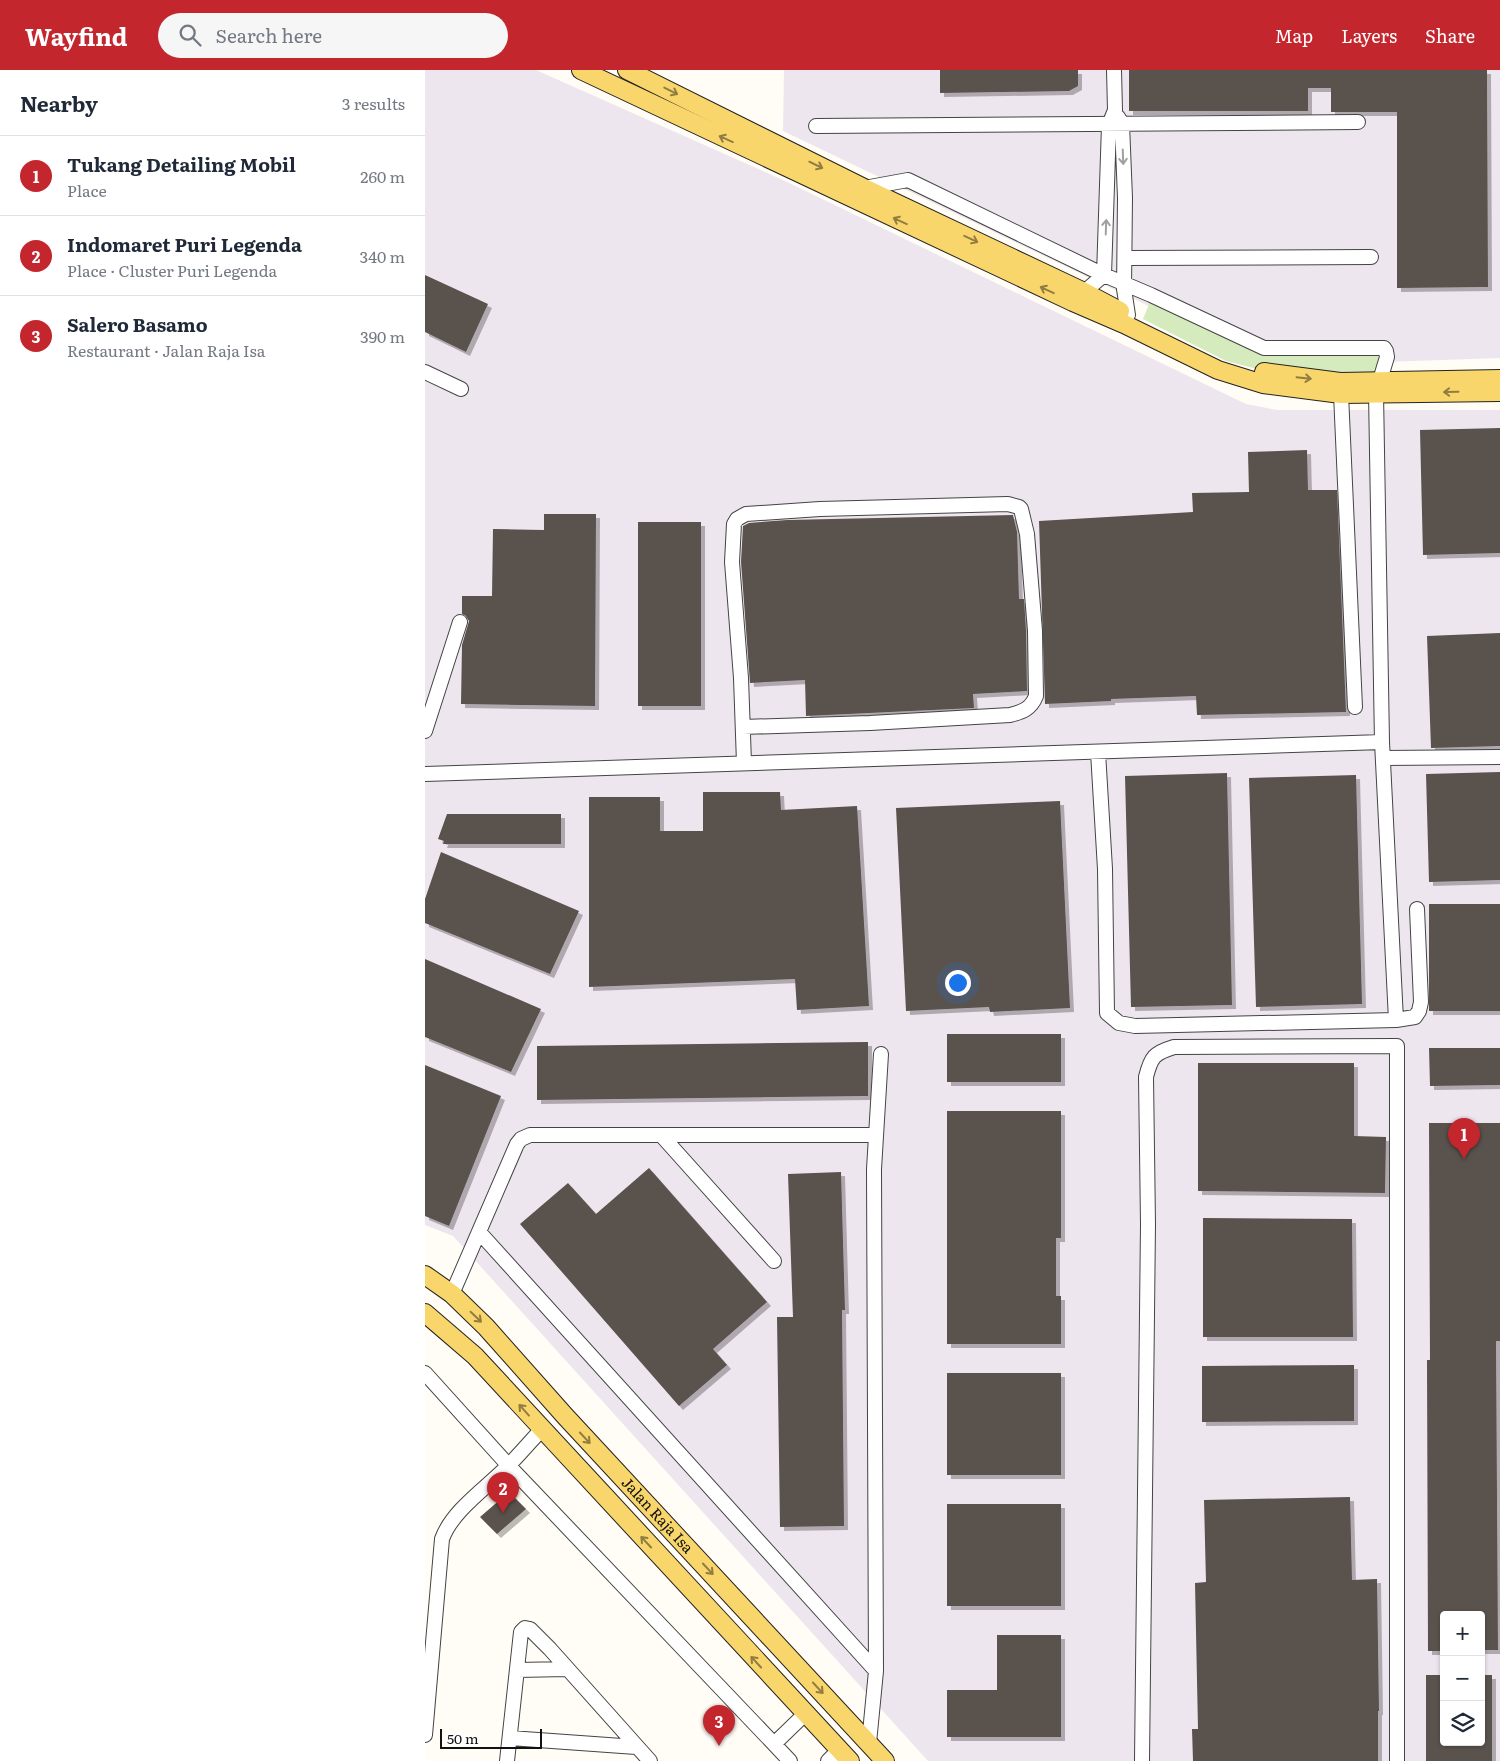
<!DOCTYPE html>
<html lang="en">
<head>
<meta charset="utf-8">
<style>
  :root { --surface:#fff; --page:#f6f6f7; --text:#1f2937; --muted:#747a83; --line:#e0e1e3; --accent:#c4262e }
  body { margin:0; font-family:Literata,serif; background:var(--page); color:var(--text) }
  .controls { position:absolute; right:15px; bottom:15px; display:grid; overflow:hidden; border-radius:5px; box-shadow:0 1px 4px #0004 }
  .controls button { width:45px; height:45px; display:grid; place-items:center; padding:0; border:0; border-bottom:1px solid var(--line); background:var(--surface); color:var(--text); font:25px sans-serif }
  .scale { position:absolute; left:15px; bottom:12px; width:102px; box-sizing:border-box; padding-left:5px; border:2px solid #111; border-top:0; font-size:14px; line-height:18px; white-space:nowrap; color:#111; -webkit-text-stroke:4px #fff; paint-order:stroke }
  .you { position:absolute; left:532px; top:912px; width:18px; height:18px; margin:-12px; border:4px solid #fff; border-radius:50%; background:#1a73e8; box-shadow:0 0 0 8px #1a73e833 }
  .badge { display:grid; place-items:center; width:32px; height:32px; border-radius:50%; background:var(--accent); color:#fff; font-size:16px; font-weight:700 }
  .pin { position:absolute; translate:-50% -41px; filter:drop-shadow(0 1px 2px #0008) }
  .pin::after { content:''; position:absolute; top:26px; width:18px; height:15px; background:inherit; clip-path:polygon(0 0,100% 0,50% 100%) }
  .list { margin:0; padding:0; list-style:none }
  h2 { display:flex; justify-content:space-between; align-items:center; height:65px; margin:0; padding:0 20px; font-size:21px }
  h2 small { font-size:16px; font-weight:400; color:var(--muted) }
  .list li { display:grid; grid-template-columns:32px 1fr auto; gap:15px; align-items:center; box-sizing:border-box; height:80px; padding:0 20px; border-top:1px solid var(--line) }
  .list b { display:block; font-size:19px; white-space:nowrap }
  .list p { margin:0; font-size:16px; white-space:nowrap; color:var(--muted) }
  .list em { font-size:16px; font-style:normal; color:var(--muted) }
  .icon { flex:none; width:28px; height:28px; fill:none; stroke:currentColor; stroke-width:2; stroke-linecap:round; stroke-linejoin:round }
  .map { position:relative; flex:none; width:1075px; height:1691px; overflow:hidden }
  header { display:flex; align-items:center; gap:30px; box-sizing:border-box; height:70px; padding:0 25px; background:var(--accent); color:#fff }
  header strong { font-size:24px }
  nav { display:flex; gap:28px; margin-inline-start:auto; font-size:18px }
  .search { width:350px; height:45px; background:var(--page); display:flex; align-items:center; gap:12px; box-sizing:border-box; padding:0 18px; border-radius:28px; color:var(--muted); font-size:19px }
  main { display:flex }
  aside { flex:1; background:var(--surface) }
  .map>svg:first-child { display:block }
  .industrial { fill:#eee6ef; fill-rule:evenodd }
  .green { fill:#d5ebbd }
  .building { fill:#5a524d; filter:url(#shadow) }
  .lines { fill:none; stroke-linecap:round; stroke-linejoin:round }
  .minor-casing { stroke:#444; stroke-width:16 }
  .major-casing { stroke:#222; stroke-width:20 }
  .minor { stroke:#fff; stroke-width:14 }
  .major { stroke:#f9d66b; stroke-width:18 }
  .oneway { stroke:#917d42 }
  .oneway2 { stroke:#a0a0a0 }
  .labels { text-anchor:middle; stroke-width:5; stroke-linejoin:round; paint-order:stroke }
  .street-label { font-size:15px; fill:#111; stroke:#fff }
</style>
</head>
<body>
<header>
<strong>Wayfind</strong>
<div class="search"><svg class="icon" aria-label="search" viewBox="0 0 24 24"><circle cx="10" cy="10" r="6"/><path d="M15 15l6 6"/></svg>Search here</div>
<nav><a>Map</a><a>Layers</a><a>Share</a></nav>
</header>
<main>
<aside>
<h2>Nearby<small>3 results</small></h2>
<ul class="list">
<li><span class="badge">1</span><div><b>Tukang Detailing Mobil</b><p>Place</p></div><em>260 m</em></li>
<li><span class="badge">2</span><div><b>Indomaret Puri Legenda</b><p>Place · Cluster Puri Legenda</p></div><em>340 m</em></li>
<li><span class="badge">3</span><div><b>Salero Basamo</b><p>Restaurant · Jalan Raja Isa</p></div><em>390 m</em></li>
</ul>
</aside>
<div class="map">
<svg width="1075" height="1691" viewBox="0 0 1075 1691">
  <defs>
    <filter id="shadow"><feDropShadow dx="4" dy="4" stdDeviation="0" flood-color="#0004"/></filter>
  </defs>
  <rect width="100%" height="100%" fill="#fffdf5"/>
  <path class="industrial" d="M0,0H111L358,110L821,334L852,340H1075V1691H503L28,1166L0,1155ZM1019,1545H1056V1672H1019Z
    M359,0H1075V288L959,292L852,291L807,276L358,61Z"/>
  <path class="green" d="M727,227L839,282L953,285V301L932,309L848,303L801,291L718,249Z"/>
  <path class="building" d="M515,0H653V16L644,21L515,23Z
    M704,0H1062L1063,217L972,218V42H906V18H883V41H704Z
    M0,205L63,234L41,282L0,262Z
    M1075,358V483L998,485L995,360Z
    M882,380L883,420H912L921,642L772,645L771,626L686,629V631L620,634L614,451L768,442L767,423L824,422L823,382Z
    M119,444H171L170,636L36,634L37,575L44,551L41,546L37,544V526H67L68,459L119,460Z
    M588,445L592,462L594,529H599L601,561L602,621L548,624L549,638L381,646L380,610L325,613L316,492L318,456L324,453L362,450Z
    M213,452H276V636H213Z
    M1075,563V676L1006,678L1002,566Z
    M1075,702V810L1004,812L1001,704Z
    M802,703L807,935L706,937L700,706Z
    M931,705L937,934L831,937L824,708Z
    M278,722H355L356,740L432,736L444,936L372,940L370,909L164,917V727H235V761H278Z
    M635,731L645,938L565,942L564,937L481,941L471,738Z
    M22,744H136V774H18L19,771L13,769Z
    M16,782L154,841L125,904L0,853V829Z
    M1004,834H1075V941H1004Z
    M0,889L116,939L86,1002L0,967Z
    M522,964H636V1012H522Z
    M443,972V1026L112,1030V976Z
    M1004,978H1075V1015L1005,1016Z
    M773,993H929V1066L961,1067L960,1123L773,1121Z
    M0,995L76,1026L24,1156L0,1146Z
    M522,1041H636V1168H631V1226H636V1274H522Z
    M1004,1053H1075V1271H1071L1073,1580H1056V1545H1019V1581H1003L1002,1290H1005Z
    M224,1098L342,1232L288,1279L302,1295L254,1336L95,1154L143,1113L171,1144Z
    M416,1102L420,1240H417L419,1456L355,1457L352,1247H368L363,1104Z
    M778,1148L927,1149L928,1267H778Z
    M929,1295V1351L777,1352V1296Z
    M522,1303H636V1405H522Z
    M84,1422L101,1439L72,1464L55,1447Z
    M925,1427L927,1510L952,1509L954,1641H953V1691H768L767,1659H773L770,1513L781,1512L779,1430Z
    M522,1434H636V1536H522Z
    M572,1565H636V1667H522V1620H572Z
    M1001,1605H1019V1672H1056V1605H1067V1691H1001Z"/>
  <g class="lines">
    <g class="minor-casing">
      <path id="minor" d="M693,47L697,54L700,128L699,219L703,245
        M391,56L933,52
        M439,118L483,110L679,205L726,225L839,278H959L961,281L962,287L955,310
        M700,188L946,187
        M659,222L679,205L684,55L690,40L689,0
        M0,302L36,319
        M951,323L957,672L971,950
        M916,324L930,637
        M318,657L445,653L585,645C597,642 606,639 611,626L610,561L602,464L596,439L594,437L583,434L395,439L321,444L312,449L309,454L307,492L316,608L319,693
        M0,661L35,552
        M673,682L680,799L682,943L694,953L710,956L971,950L990,947L994,941L996,932L992,839
        M958,688L1075,687
        M0,704L957,672
        M237,1066L349,1191
        M55,1163L451,1601
        M27,1224L92,1074L96,1069L105,1065H450
        M0,1303L84,1396L349,1674L380,1644
        M92,1600L142,1599
        M0,1665L17,1469C27,1441 61,1418 82,1397C94,1385 105,1372 117,1359
        M85,1668L211,1677
        M444,1673L451,1601L449,1099L456,984
        M349,1674L365,1691
        M82,1691L96,1562L100,1558L105,1559L125,1579L225,1691
        M403,1691L414,1680
        M717,1691L723,1154L721,1007C726,987 729,983 749,977L972,976V1691"/>
    </g>
    <g class="major-casing">
      <g id="major">
        <path d="M156,0L648,232L699,254L793,300L838,314L916,324L1075,322"/>
        <path d="M202,0L439,118L659,222L695,241"/>
        <path d="M839,302L915,312L1075,309"/>
        <path id="s1" d="M0,1205L27,1224L61,1257L140,1346L460,1691"/>
        <path d="M0,1243L50,1286L425,1691"/>
      </g>
    </g>
    <use href="#minor" class="minor"/>
    <use href="#major" class="major"/>
  </g>
  <defs><path id="oneway-shaft" d="M-6 0H5M1.5-3L5.5 0L1.5 3" fill="none" stroke-width="1.6" stroke-linecap="round" stroke-linejoin="round" transform="scale(1.25)"/></defs>
  <g class="oneway">
    <use href="#oneway-shaft" transform="translate(246 21) rotate(27)"/>
    <use href="#oneway-shaft" transform="translate(301 69) rotate(-156)"/>
    <use href="#oneway-shaft" transform="translate(391 95) rotate(26)"/>
    <use href="#oneway-shaft" transform="translate(475 151) rotate(-155)"/>
    <use href="#oneway-shaft" transform="translate(546 169) rotate(25)"/>
    <use href="#oneway-shaft" transform="translate(622 220) rotate(-155)"/>
    <use href="#oneway-shaft" transform="translate(879 308) rotate(6)"/>
    <use href="#oneway-shaft" transform="translate(1026 322) rotate(179)"/>
    <use href="#oneway-shaft" transform="translate(51 1247) rotate(44)"/>
    <use href="#oneway-shaft" transform="translate(99 1340) rotate(-132)"/>
    <use href="#oneway-shaft" transform="translate(160 1368) rotate(47)"/>
    <use href="#oneway-shaft" transform="translate(221 1472) rotate(-133)"/>
    <use href="#oneway-shaft" transform="translate(283 1499) rotate(47)"/>
    <use href="#oneway-shaft" transform="translate(331 1592) rotate(-133)"/>
    <use href="#oneway-shaft" transform="translate(393 1618) rotate(47)"/>
  </g>
  <g class="oneway2">
    <use href="#oneway-shaft" transform="translate(698 87) rotate(88)"/>
    <use href="#oneway-shaft" transform="translate(681 157) rotate(-88)"/>
  </g>
  <g class="labels">
    <g class="street-label">
      <text dy="5" stroke="none"><textPath href="#s1" startOffset="335">Jalan Raja Isa</textPath></text>
    </g>
  </g>
</svg>
<div class="controls">
<button>+</button>
<button>−</button>
<button><svg class="icon" aria-label="layers" viewBox="0 0 24 24"><path d="M12 4l9 5-9 5-9-5zM3 14l9 5 9-5"/></svg></button>
</div>
<div class="scale">50 m</div>
<div class="you"></div>
<div class="pin badge" style="left:1039px;top:1089px">1</div>
<div class="pin badge" style="left:78px;top:1443px">2</div>
<div class="pin badge" style="left:294px;top:1676px">3</div>
</div>
</main>
</body>
</html>
